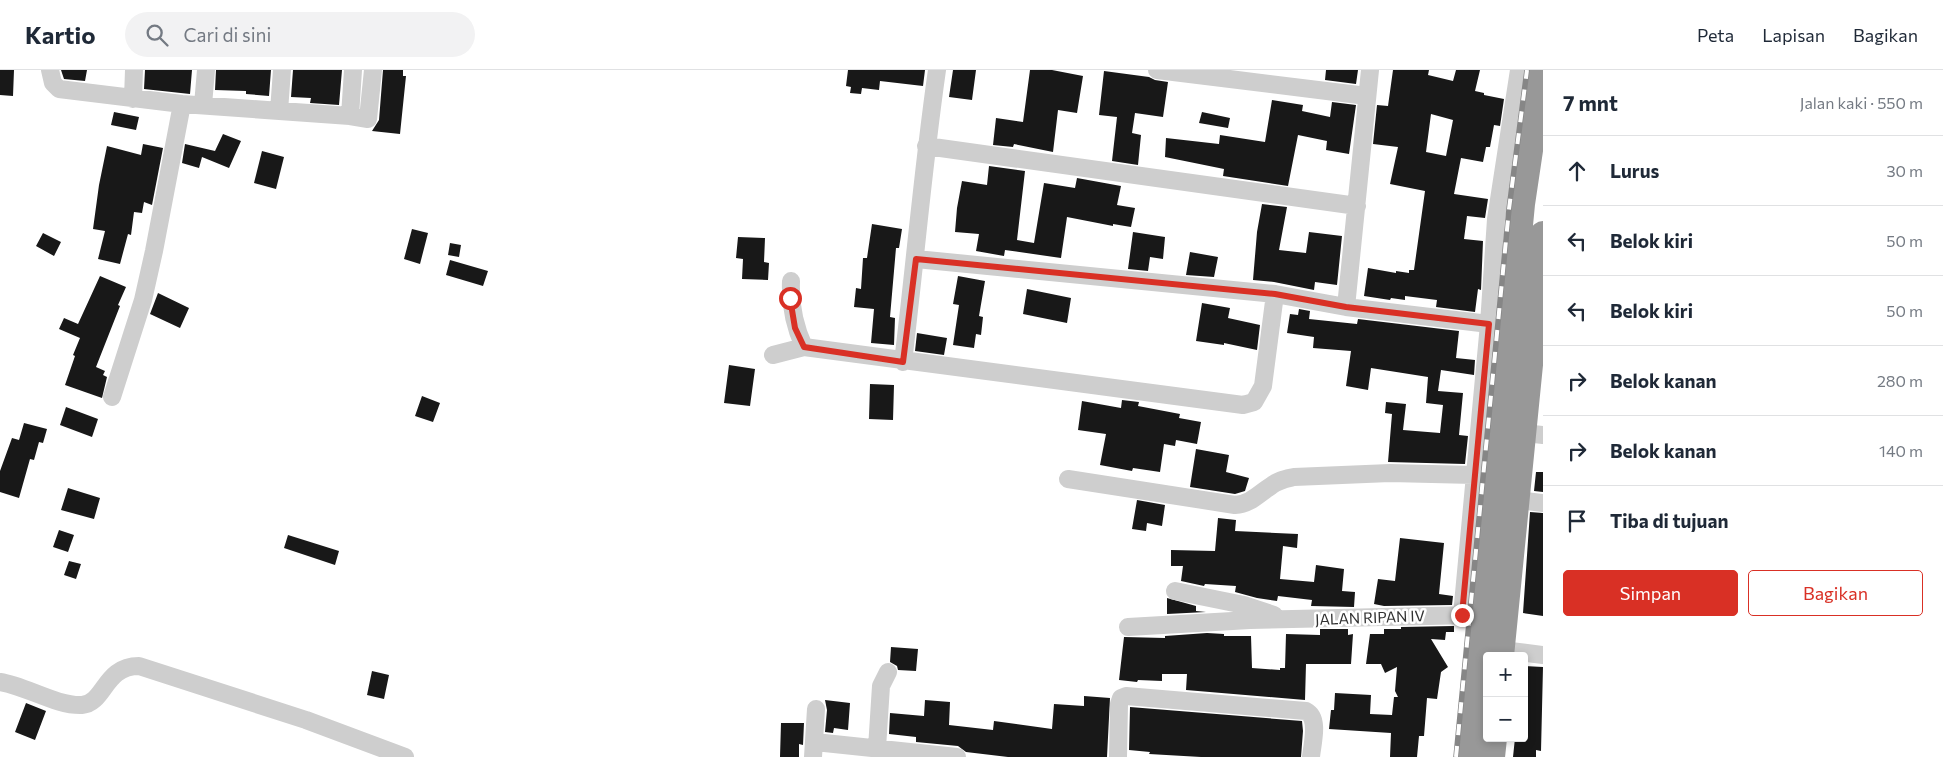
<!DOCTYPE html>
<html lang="id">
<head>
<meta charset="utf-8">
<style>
  :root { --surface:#fff; --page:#f2f2f3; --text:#1f2937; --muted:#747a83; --line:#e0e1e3; --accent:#d93025 }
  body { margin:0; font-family:Commissioner,sans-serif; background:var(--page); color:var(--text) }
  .controls { position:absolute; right:15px; bottom:15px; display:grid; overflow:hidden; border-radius:5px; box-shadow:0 2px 8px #0003 }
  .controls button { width:45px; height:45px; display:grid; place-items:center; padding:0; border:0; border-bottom:1px solid var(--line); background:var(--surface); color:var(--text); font:25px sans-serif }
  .stop { position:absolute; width:15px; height:15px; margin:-11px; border:4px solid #d93025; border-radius:50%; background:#fff }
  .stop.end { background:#d93025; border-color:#fff; box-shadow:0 1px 5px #0008 }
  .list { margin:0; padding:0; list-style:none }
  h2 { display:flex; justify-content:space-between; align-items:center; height:65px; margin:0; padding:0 20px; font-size:21px }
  h2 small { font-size:16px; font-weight:400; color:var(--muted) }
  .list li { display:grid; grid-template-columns:32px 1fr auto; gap:15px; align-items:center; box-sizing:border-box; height:70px; padding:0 20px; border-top:1px solid var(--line) }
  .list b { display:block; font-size:19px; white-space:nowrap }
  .list em { font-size:16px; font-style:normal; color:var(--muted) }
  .actions { display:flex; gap:10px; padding:15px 20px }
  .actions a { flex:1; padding:11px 0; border:1px solid var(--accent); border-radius:5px; text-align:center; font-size:18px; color:var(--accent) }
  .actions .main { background:var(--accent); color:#fff }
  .icon { flex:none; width:28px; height:28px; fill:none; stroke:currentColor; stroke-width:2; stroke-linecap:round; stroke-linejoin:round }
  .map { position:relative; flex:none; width:1543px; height:687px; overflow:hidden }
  header { display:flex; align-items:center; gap:30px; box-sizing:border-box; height:70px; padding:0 25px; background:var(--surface); border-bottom:1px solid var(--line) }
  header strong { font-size:24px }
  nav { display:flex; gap:28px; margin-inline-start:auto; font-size:18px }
  .search { width:350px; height:45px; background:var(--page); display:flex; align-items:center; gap:12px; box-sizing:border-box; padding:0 18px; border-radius:28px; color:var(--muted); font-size:19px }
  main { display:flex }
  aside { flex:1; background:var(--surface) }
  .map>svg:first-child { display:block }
  .building { fill:#181818; fill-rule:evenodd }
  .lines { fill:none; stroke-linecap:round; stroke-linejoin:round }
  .minor { stroke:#cecece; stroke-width:18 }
  .highway { stroke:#989898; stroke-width:26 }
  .rail-casing { stroke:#868686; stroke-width:5.5 }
  .rail { stroke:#fff; stroke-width:4; stroke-dasharray:11; stroke-linecap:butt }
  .route { stroke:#d93025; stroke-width:6 }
  .labels { text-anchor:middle; stroke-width:5; stroke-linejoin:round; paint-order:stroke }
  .street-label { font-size:15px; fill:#313131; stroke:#fff }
</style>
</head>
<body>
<header>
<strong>Kartio</strong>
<div class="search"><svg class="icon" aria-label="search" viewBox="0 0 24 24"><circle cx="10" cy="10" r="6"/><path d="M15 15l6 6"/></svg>Cari di sini</div>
<nav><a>Peta</a><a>Lapisan</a><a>Bagikan</a></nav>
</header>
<main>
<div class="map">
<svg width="1543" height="687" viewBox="0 0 1543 687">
  <rect width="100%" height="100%" fill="#fff"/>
  <path class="building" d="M0,0H14L13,26L0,25Z
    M61,0H87L85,11L64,9Z
    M145,0H192L190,24L144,19Z
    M216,0H271L269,26L246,24V21L215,20Z
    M293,0H342L339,35L310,33L311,28L291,27Z
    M383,0H403V6H406L400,64L372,61L379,50Z
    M848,0H925L923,16L880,11L879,20L862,18L861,24L850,23L851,17L846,16Z
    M953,0H976L972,30L949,27Z
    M1030,0H1052L1083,6L1077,43L1058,40L1053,82L1014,74L1013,77L993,75L996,48L1023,52Z
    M1326,0H1358L1356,14L1325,10Z
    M1393,0H1429L1428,5L1453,11L1456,0H1480L1475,21L1484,23V25L1504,29L1500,56L1494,55L1490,77H1486L1483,92L1461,88L1454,124L1488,129L1485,148L1467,146L1464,169L1483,171L1481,220L1478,219L1475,242L1436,237L1437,230L1405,226V230L1391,228L1390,230L1364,226L1368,198L1396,203V201L1409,203V200H1414L1425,121L1390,114L1398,77L1373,74L1377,35L1388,36ZM1431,44L1453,50L1446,86L1426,82Z
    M1104,1L1149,7L1155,10L1168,12L1163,47L1135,43L1132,63L1141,65L1138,95L1112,91L1117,47L1099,45Z
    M1272,30L1303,35L1302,41L1330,47L1332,32L1356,35L1349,84L1326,80L1327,71L1298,65L1288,116L1223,106L1224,99L1165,87L1166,68L1219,74L1220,65L1265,72Z
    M114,42L139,47L136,60L111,55Z
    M1202,42L1230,48L1228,58L1199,53Z
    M223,64L241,71L229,98L202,87L199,98L182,93L185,74L215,81Z
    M143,74L163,78L152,135L144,132L142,143L134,142L131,165L128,164L120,194L98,189L105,161L93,159L99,115L107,76L141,85Z
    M262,81L284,87L276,119L254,113Z
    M989,96L1025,101L1017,170L1034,173L1044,113L1075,118L1077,108L1121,116L1117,135L1135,138L1131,157L1113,154V156L1067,147L1061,188L1005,180L1004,186L976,181L979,164L955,162L957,138L962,111L987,115Z
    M1262,134L1287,137L1279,180L1306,183L1309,162L1342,166L1337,215L1315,212L1314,220L1274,212L1253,210L1257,162Z
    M872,154L902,159L899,178H896L890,247L895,248L894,275L871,273L874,239L854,237L856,218L861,219L863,188H867Z
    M412,159L428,163L420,194L404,189Z
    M1133,162L1165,167L1163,189L1150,187L1148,201L1128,199Z
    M43,163L61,172L54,186L36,176Z
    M738,167L765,168L764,192L769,193L768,210L742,209L743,189L736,188Z
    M450,173L461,175L459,187L448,185Z
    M1190,182L1218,187L1214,207L1186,205Z
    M450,190L488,201L483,216L446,205Z
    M100,206L126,217L118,235L120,236L96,297L105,301L103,305L107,307L102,328L65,315L75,286L73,285L80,268L59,259L64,248L78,254Z
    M958,206L985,211L979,246L983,247L981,265L976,264L974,278L953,275L959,235L953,234Z
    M1027,219L1071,228L1067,253L1023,244Z
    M158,223L189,238L180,258L150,244Z
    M1202,233L1230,238L1228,248L1260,255L1257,280L1224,273V275L1196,271Z
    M1299,239L1310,241L1309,249L1357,254L1358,249L1459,261L1456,288L1475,290L1474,305L1441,300L1438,321L1463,323L1459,365L1468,366L1465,394L1388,392L1392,344L1385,343L1386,332L1406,334L1403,360L1440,363L1443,335L1426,333L1428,307L1371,298L1368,320L1346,316L1351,281L1313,278L1314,267L1287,263L1290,244L1298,245Z
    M917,263L947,268L944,285L915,281Z
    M729,295L755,299L750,336L724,333Z
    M870,314L894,315L893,350L869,349Z
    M422,326L440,333L433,352L415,346Z
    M1122,330L1139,332L1138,336L1180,344L1179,348L1201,352L1197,374L1176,370L1175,376L1164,374L1160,402L1133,398L1132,401L1100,395L1106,364L1078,360L1082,331L1121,338Z
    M66,337L98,349L92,367L60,355Z
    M24,353L47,359L43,373L39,372L34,390L30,389L19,428L0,422V401L12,368L19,370Z
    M1196,379L1229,385L1226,402L1249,408L1245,421L1235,424L1190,417Z
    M1536,402H1543V422L1534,421Z
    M68,418L100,428L94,449L61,440Z
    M1137,430L1165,435L1162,456L1147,453L1146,461L1132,459Z
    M1530,442L1543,443V546L1523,543Z
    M1218,448L1236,450L1235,461L1298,464L1297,478L1283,476L1280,509L1314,512L1316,495L1344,499L1342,521L1355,522L1354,537L1311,536L1312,530L1278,526L1277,531L1257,528L1235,522L1236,516L1205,514L1204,516L1181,511L1183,496H1171V480L1215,481Z
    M59,460L74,465L68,482L53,477Z
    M288,465L339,481L335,495L284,478Z
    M1400,468L1444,473L1439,524L1453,526L1452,535L1384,536L1374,534L1378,509L1395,511Z
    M69,491L81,494L76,509L64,505Z
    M1167,528L1196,536V541L1206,542L1167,544Z
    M1454,556V562H1446L1445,570L1431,569L1448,597L1441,602L1437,629L1427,628L1424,666H1419L1417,687H1390L1391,663L1329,659L1331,640H1334L1335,623L1371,625L1370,644L1392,645L1394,627H1398L1395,621L1397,597L1385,603L1381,594H1366L1370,564H1384V559H1401V557Z
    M1320,559H1348V565L1353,564L1351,594H1306L1305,630L1186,620L1187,604H1162V611L1138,610L1137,612L1119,610L1124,567L1165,568V566L1207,563L1224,564V566H1251L1252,598L1280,600V598H1285L1286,564L1320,565Z
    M891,577L918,579L916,601L898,600L897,596L890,592Z
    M1524,596L1543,597L1541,681L1536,680V687H1513L1515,668H1524Z
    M372,601L389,605L384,629L367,625Z
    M1084,626L1110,628L1107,687H1008L966,682L958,676L916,672V667L889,664L890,643L924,646L925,630L950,632L949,655L993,660L994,651L1052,659L1054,634L1084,636Z
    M825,630L850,633L848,660L834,658L833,663L825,662L827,640Z
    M26,633L46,641L35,670L15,662Z
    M1130,637L1302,651L1303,661L1301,687H1201L1149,684L1150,682L1129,680Z
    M781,653H804L803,675L799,674V687H780Z"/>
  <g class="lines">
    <path class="minor" d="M50,0L53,13L59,19L182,34L350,46L368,49L373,0
      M1157,0L1367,26
      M133,29L134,0
      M203,35L206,0
      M279,41L282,0
      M350,46L353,0
      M926,76L1357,136
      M916,189L1275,224L1346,237L1489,254
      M791,211C790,235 794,255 804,277
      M1346,237L1370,0
      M773,285L804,277L1243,335L1254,332L1263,316L1275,224
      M903,292C915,194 923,97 937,0
      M112,327L143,230L154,181L182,34
      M1524,363L1543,365
      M1068,409L1235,435C1251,434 1258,424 1271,416C1278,410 1285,409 1294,407L1390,403L1474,405
      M1517,430L1543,433
      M1175,521L1244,535L1274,545
      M1462,545L1489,254L1496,149L1519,0
      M1128,557L1250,550L1473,545
      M1502,580L1543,585
      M0,612C26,616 56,636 82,635C105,633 104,596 139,596L306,650L405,687
      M815,672L957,687
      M877,678L881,616L888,602
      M813,687L816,639
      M1118,687L1119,634L1121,628L1126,626L1306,641C1320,648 1312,674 1311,687"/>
    <path class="highway" d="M1501,586L1543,164
      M1469,687L1522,134L1542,0
      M1492,687L1494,668"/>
    <g class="rail-casing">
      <path id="rail" d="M1456,687L1509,139L1527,0"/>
    </g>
    <use href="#rail" class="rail"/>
  </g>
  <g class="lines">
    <path class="route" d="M790,228L795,258L804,277L903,292L916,189L1275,224L1346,237L1489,254L1462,545"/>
  </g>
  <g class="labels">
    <g class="street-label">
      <text transform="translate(1370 548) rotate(-2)" y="5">JALAN RIPAN IV</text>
    </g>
  </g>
</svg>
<div class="controls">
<button>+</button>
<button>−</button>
</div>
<div class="stop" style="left:790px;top:228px"></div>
<div class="stop end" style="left:1462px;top:545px"></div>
</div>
<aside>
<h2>7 mnt<small>Jalan kaki · 550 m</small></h2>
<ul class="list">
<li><svg class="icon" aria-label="ahead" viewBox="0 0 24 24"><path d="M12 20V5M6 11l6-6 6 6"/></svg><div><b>Lurus</b></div><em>30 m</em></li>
<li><svg class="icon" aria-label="left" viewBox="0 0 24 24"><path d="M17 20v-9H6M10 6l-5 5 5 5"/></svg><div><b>Belok kiri</b></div><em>50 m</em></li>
<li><svg class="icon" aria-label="left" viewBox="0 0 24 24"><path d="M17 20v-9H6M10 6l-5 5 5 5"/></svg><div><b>Belok kiri</b></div><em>50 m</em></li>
<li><svg class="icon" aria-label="right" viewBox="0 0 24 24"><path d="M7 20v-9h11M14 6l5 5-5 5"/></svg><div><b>Belok kanan</b></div><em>280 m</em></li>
<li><svg class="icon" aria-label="right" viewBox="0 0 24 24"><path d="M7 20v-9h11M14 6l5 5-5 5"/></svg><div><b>Belok kanan</b></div><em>140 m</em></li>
<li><svg class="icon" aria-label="arrive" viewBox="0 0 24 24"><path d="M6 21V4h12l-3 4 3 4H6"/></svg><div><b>Tiba di tujuan</b></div></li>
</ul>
<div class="actions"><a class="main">Simpan</a><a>Bagikan</a></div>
</aside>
</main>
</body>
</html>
